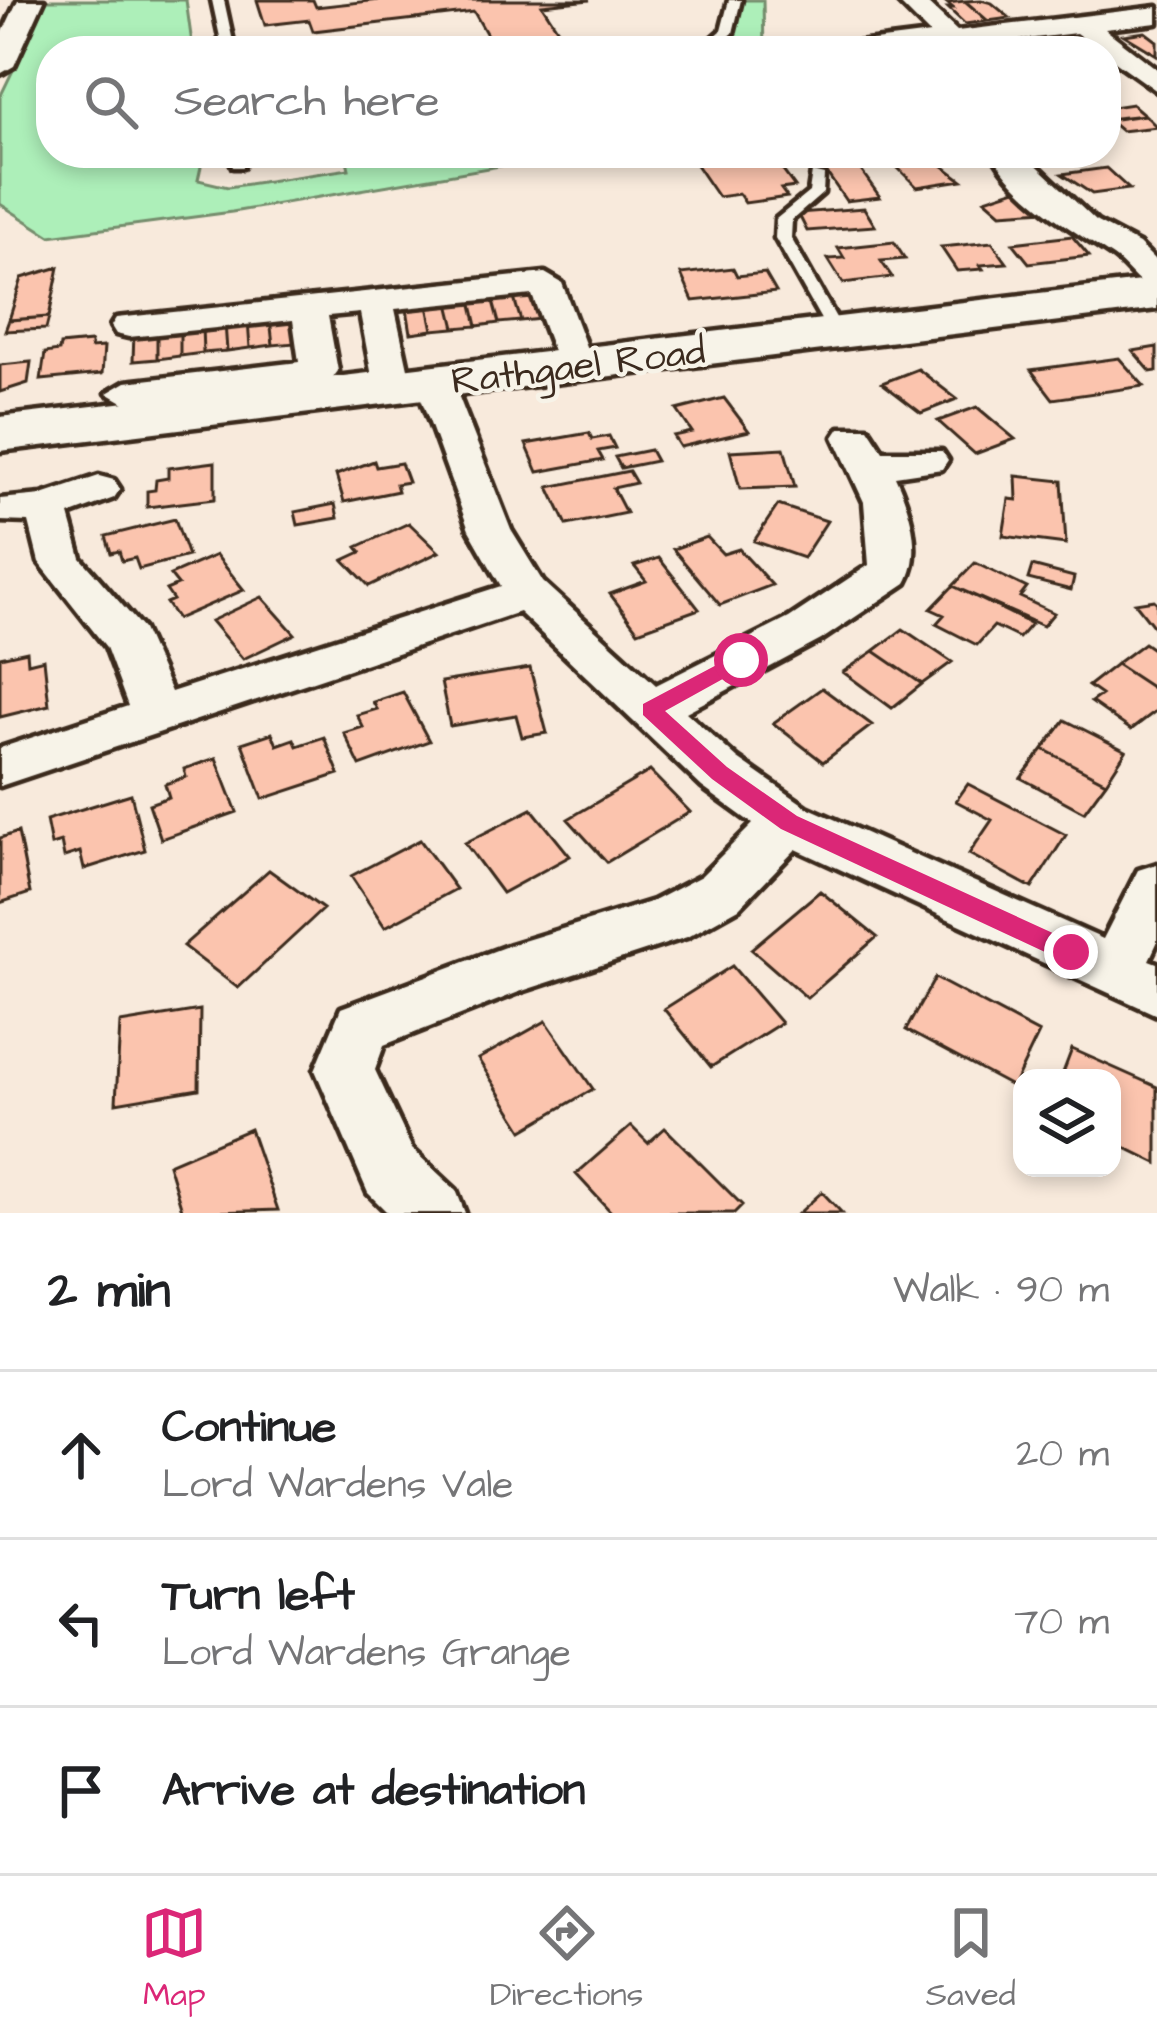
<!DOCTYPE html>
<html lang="en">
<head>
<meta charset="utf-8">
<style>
  :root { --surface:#fff; --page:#f6f6f6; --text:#202124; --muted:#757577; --line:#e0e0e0; --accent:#db2777 }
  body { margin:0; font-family:"Architects Daughter",sans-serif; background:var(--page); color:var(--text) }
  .controls { position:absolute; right:36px; bottom:36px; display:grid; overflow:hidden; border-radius:24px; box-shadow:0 6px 18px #0003 }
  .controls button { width:108px; height:108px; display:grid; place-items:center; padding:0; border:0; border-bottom:3px solid var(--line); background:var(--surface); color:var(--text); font:60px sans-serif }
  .stop { position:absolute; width:36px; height:36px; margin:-27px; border:9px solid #db2777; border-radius:50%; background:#fff }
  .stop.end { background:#db2777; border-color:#fff; box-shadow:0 3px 12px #0008 }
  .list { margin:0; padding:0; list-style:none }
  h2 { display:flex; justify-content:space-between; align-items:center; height:156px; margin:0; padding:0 48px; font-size:51px }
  h2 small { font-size:39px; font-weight:400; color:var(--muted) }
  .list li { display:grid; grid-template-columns:78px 1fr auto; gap:36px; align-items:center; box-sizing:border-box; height:168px; padding:0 48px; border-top:3px solid var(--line) }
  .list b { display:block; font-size:45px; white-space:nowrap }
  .list p { margin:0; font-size:39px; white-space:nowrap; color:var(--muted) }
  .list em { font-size:39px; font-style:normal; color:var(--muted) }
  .icon { flex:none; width:66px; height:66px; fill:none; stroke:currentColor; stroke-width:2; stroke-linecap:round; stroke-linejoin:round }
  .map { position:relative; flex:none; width:1157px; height:1213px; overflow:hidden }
  .search { position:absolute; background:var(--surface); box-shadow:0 6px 18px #0003; left:36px; right:36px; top:36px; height:132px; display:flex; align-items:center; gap:30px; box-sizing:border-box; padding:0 42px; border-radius:48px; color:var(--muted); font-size:45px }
  .sheet { height:660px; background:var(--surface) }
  nav { display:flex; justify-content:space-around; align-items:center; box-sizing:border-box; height:168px; border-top:3px solid var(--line); background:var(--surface); font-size:33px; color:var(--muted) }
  nav a { display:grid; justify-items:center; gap:6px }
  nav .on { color:var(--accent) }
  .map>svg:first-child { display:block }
  .green { fill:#adefb9; stroke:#748c6c; stroke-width:3 }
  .building { fill:#fbc4ae; stroke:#3b2a1e; stroke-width:3 }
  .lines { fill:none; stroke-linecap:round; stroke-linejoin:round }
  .lane-casing { stroke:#3b2a1e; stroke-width:9 }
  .street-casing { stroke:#3b2a1e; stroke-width:9 }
  .secondary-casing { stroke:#3b2a1e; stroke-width:9 }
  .lane { fill:#f7f3e8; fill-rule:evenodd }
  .street { fill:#f7f3e8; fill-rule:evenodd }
  .secondary { fill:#f7f3e8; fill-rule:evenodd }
  .route { fill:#db2777 }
  .labels { text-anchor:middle; stroke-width:9; stroke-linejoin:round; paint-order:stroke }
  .street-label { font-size:39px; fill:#3b2a1e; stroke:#f7f3e8 }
</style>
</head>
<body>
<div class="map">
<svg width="1157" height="1213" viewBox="0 0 1157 1213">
  <rect width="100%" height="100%" fill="#f8eadc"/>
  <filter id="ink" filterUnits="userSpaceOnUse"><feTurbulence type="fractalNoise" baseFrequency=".00833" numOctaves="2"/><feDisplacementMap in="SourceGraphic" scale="24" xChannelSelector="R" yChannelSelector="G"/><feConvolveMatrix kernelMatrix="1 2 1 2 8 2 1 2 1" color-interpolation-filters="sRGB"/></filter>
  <g filter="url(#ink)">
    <path class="green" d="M47,0H186L193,51H51V153H204L198,180L228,187L349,169L346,156L367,153H576L232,212L50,236L0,204V97Z
      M733,0H763L764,51L733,45Z"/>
    <path class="building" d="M257,0H313L316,7L379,0H590L542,5L564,39L579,38L588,51H474L495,49L474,12L313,31L309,20L265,25Z
      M981,0L992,3L1010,18L988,21L965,1Z
      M965,1L988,21L965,24L948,8H953L947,3Z
      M1145,32L1157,41V55L1124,35Z
      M1132,104L1145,115L1106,119V108Z
      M1145,115L1157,127L1121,131L1108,120Z
      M688,153H770L795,187L781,189L787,197L745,203L739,194L718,197Z
      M934,159L962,180L917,187L895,165Z
      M855,162L880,197L846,201L822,166Z
      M1106,168L1129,189L1092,194L1062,174Z
      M1019,188L1046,210L1001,213L985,199Z
      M864,208L875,226L807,231L798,213Z
      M1072,236L1089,256L1029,263L1013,243Z
      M894,242L905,259L881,261L892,277L843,283L828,259L844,258L838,248Z
      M992,242L1007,263L980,265L983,269L957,271L941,247Z
      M59,267L49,317L9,320L22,278Z
      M733,268L737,276L765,273L776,292L693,301L681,274Z
      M533,290L542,319L521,321L512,292Z
      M512,292L521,321L499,323L491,294Z
      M491,294L499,323L477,326L470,296Z
      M470,296L477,326L455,328L448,299Z
      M448,299L455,328L433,330L427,301Z
      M427,301L433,330L411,333L406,303Z
      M293,316L296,343L273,345L270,318Z
      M49,317L46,329L5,331L9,320Z
      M270,318L273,345L250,348L248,321Z
      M248,321L250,348L227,351L225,323Z
      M225,323L227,351L203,353L202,326Z
      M202,326L203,353L180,356V328Z
      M180,328V356L157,359V331Z
      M157,331V359L133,361L134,333Z
      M91,342V348L104,347L102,374L41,380L45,353L59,351L60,345Z
      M1157,347V371L1151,372L1133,351Z
      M1119,358L1144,386L1053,399L1031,370Z
      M31,362L28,383L0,392V365Z
      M918,369L957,399L921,413L882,383Z
      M724,398L749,431L680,447L673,436L692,432L677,410Z
      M977,407L1015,439L975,454L938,421Z
      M589,433L592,439L609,436L615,448L598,451L603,460L538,472L526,444Z
      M784,448L795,487L740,489L730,451Z
      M650,450L656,461L621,468L615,457Z
      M374,461L376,467L401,463L408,482L396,484L398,491L344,502L336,475Z
      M215,462V499L147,507V491L155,490L156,480L168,478V468Z
      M629,471L636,483L613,488L626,513L567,525L549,487Z
      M1016,476L1062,481L1066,544L1003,536L1009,499L1017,500Z
      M335,504L338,518L298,525L295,512Z
      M778,505L827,521L803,558L754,541Z
      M175,519L188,556L139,569L135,558L122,561L119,551L111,553L106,536Z
      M409,523L439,552L369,586L344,560L361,552L357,547Z
      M707,537L723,554L739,549L772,585L720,605L673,549Z
      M216,555L244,590L177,619L166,603L173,600L166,590L178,585L170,575Z
      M659,558L699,609L638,631L610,594L646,581L634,566Z
      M975,563L1027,588L1020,597L1054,613L1043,626L953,586Z
      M1032,566L1074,577L1071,590L1028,579Z
      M953,586L1007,612L1031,624L1019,638L994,626L977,645L936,624L944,615L931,609Z
      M262,597L295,634L243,659L211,621Z
      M1154,600L1157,603V631L1135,603Z
      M903,629L952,662L922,684L874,651Z
      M1144,643L1157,652V691L1116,664Z
      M27,651L28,663L44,659L49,705L0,717V657Z
      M874,651L922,684L892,708L843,672Z
      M1116,664L1157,691V710L1131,730L1091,702L1101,695L1088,686Z
      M530,668L547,733L522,737L516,715L450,726L441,682Z
      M822,688L872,725L823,762L773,723Z
      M403,692L429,741L360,766L344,733L363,727L357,715L377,709L373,702Z
      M1065,720L1126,751L1106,782L1043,749Z
      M272,733L277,745L294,739L297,746L324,737L339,774L263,799L242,743Z
      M1043,749L1106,782L1084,812L1021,778Z
      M216,758L237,812L161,839L149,804L169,797L165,784L186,777L184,769Z
      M650,771L690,812L607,862L568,819Z
      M968,784L1066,835L1032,888L969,854L992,820L956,801Z
      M131,794L145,850L84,869L80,852L64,857L61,842L51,845L46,820Z
      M532,809L570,856L502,893L465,843Z
      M18,832L30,893L0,903V838Z
      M420,840L456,889L385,927L351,876Z
      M269,870L323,909L238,988L183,946Z
      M820,891L877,937L807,998L751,949Z
      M732,966L781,1023L711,1067L664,1009Z
      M935,978L1039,1033L1013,1087L906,1030Z
      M200,1010L199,1089L116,1103L120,1023Z
      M546,1021L593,1089L523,1130L478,1059Z
      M1072,1049L1157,1087V1163L1112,1141V1078H1061Z
      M631,1126L648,1143L665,1128L742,1205L734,1213H612L576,1174Z
      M250,1129L278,1210L183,1213L168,1164Z
      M822,1192L842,1213H799Z"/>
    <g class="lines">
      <g class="lane-casing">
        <path id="lane" d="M212,0H224L235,51H223Z
          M729,0H741L733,33L712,51H698L721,31Z
          M228,153H242L243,167H233Z
          M812,172L824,175L823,193L792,220L791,238L844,332L836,337L828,332L775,238L776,219L809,192Z"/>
      </g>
      <g class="street-casing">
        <path id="street" d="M18,0H44L14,66L0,74V38Z
          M896,0H924L957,31L1157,7V23L1105,29L1157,69V91L1076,33L925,51H844L858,43L930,34Z
          M992,153H1024L1097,222L1139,244L1157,262V291C1137,286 1129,268 1113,257C1072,229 1016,198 992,153Z
          M545,273L562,283L593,365L587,373H561L532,295L395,309L412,387L393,398L374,387L360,313L328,316L338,371L332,379L126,404L107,393L126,382L299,362L293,320L129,337L116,334L111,326L116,318Z
          M434,371L453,382L511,530L543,582L656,685L789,618L869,565L864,502L834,437L840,428H868L883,451H942L948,460L942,469L895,476C909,506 924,552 906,583L821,640L686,712L738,759L807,807L1103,939L1138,870L1157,864V943L1149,960L1157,963V1015L796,849L739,908L687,937L519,992L384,1045L375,1070L412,1149L456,1190L465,1213H388L368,1193L315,1070L341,1008L510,945L653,901L701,876L753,824L702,787L519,612L0,786V748L128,706L106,647L39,562L29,522L0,521V499L42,495L99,476L114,480L120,489L114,498L69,515L81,558L143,629L171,692L501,586L469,530L415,382Z"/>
      </g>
      <g class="secondary-casing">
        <path id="secondary" d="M1157,279V309L0,451V417Z"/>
      </g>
      <use href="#lane" class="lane"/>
      <use href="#street" class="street"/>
      <use href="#secondary" class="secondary"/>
    </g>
  </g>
  <path class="route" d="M741,652L751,660L748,665L665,711L727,767L797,816L1079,945V960H1062L781,829L712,779L643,715V704Z"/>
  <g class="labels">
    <g class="street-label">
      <text transform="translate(578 364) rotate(-7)" y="14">Rathgael Road</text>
    </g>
  </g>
</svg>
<div class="controls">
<button><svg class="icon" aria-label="layers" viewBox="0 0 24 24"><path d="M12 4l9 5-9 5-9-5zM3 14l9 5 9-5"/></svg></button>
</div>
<div class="stop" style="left:741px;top:660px"></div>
<div class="stop end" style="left:1071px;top:952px"></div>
<div class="search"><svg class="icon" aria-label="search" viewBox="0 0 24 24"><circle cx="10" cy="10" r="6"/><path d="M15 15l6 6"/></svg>Search here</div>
</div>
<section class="sheet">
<h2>2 min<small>Walk · 90 m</small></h2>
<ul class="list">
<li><svg class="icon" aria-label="ahead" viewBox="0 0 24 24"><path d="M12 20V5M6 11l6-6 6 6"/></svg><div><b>Continue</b><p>Lord Wardens Vale</p></div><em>20 m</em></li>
<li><svg class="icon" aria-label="left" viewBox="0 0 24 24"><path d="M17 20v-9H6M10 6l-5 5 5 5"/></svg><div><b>Turn left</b><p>Lord Wardens Grange</p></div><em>70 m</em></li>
<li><svg class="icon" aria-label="arrive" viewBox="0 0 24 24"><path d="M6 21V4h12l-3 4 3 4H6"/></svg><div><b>Arrive at destination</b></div></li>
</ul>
</section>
<nav>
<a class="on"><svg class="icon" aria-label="map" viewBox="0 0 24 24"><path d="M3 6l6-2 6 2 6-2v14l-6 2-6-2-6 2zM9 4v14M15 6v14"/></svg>Map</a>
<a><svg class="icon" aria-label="directions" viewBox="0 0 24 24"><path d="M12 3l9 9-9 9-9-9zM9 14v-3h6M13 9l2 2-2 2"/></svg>Directions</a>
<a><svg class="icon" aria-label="saved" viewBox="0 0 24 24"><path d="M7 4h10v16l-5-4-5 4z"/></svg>Saved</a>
</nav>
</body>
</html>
